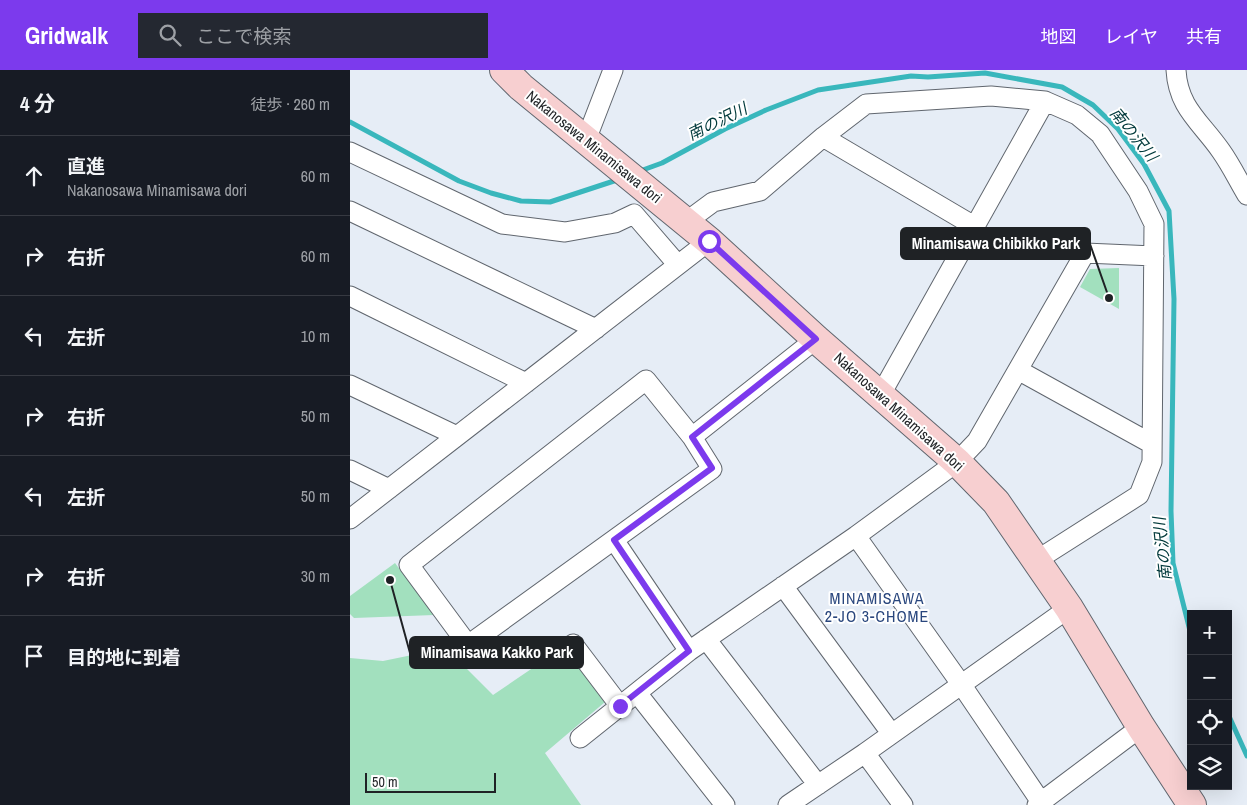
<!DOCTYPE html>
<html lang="ja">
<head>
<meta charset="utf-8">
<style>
  :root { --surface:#171b24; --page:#242831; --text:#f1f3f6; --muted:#9ea1a6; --line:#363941; --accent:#7c3aed }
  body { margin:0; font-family:"Archivo Narrow","Noto Sans JP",sans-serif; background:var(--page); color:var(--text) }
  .controls { position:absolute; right:15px; bottom:15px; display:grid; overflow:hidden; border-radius:0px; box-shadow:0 5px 20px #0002 }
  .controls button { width:45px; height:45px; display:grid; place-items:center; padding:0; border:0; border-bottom:1px solid var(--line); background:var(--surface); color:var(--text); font:25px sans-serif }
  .scale { position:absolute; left:15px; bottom:12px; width:131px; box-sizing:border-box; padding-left:5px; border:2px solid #1f2225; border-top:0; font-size:14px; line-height:18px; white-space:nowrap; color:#1f2225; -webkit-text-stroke:4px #fff; paint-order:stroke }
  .stop { position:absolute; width:15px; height:15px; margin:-11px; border:4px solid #7c3aed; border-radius:50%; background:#fff }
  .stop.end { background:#7c3aed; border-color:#fff; box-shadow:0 1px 5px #0008 }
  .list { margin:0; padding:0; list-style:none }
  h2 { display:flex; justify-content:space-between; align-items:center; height:65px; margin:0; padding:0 20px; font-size:21px }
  h2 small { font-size:16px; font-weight:400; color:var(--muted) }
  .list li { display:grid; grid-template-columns:32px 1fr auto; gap:15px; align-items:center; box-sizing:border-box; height:80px; padding:0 20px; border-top:1px solid var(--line) }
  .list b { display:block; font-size:19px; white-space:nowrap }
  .list p { margin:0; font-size:16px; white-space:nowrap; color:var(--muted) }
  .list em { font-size:16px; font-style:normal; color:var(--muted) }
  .icon { flex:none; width:28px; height:28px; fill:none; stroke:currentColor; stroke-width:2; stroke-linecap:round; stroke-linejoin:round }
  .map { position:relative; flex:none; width:897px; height:735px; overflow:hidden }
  header { display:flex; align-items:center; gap:30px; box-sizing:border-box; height:70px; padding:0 25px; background:var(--accent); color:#fff }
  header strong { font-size:24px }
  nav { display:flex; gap:28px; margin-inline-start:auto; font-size:18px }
  .search { width:350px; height:45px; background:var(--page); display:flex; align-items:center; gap:12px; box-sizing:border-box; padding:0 18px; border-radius:0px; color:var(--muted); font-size:19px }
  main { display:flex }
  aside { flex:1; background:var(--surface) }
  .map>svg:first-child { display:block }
  .green { fill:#a2e0be }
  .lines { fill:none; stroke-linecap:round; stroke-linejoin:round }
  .stream { stroke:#39b7bc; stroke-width:5 }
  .street-casing { stroke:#60666e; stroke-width:21 }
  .secondary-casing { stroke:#60666e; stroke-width:30 }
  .street { stroke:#fff; stroke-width:19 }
  .secondary { stroke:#f7cfd0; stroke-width:28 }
  .route { stroke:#7c3aed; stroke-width:6 }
  .labels { text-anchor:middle; stroke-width:4; stroke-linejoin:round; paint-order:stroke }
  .street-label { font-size:15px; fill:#1f2225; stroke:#fff }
  .water-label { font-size:16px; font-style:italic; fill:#00393b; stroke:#fff }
  .neighbourhood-label { font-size:16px; letter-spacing:1px; fill:#29467d; stroke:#fff }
  .leader { fill:none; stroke:#1f2225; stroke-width:2 }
  .callout-dot { fill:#1f2225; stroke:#fff; stroke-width:2 }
  .callout { fill:#1f2225; stroke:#1f2225; stroke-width:2 }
  .callout-label { font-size:16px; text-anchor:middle; font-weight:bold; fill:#fff }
</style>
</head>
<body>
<header>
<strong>Gridwalk</strong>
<div class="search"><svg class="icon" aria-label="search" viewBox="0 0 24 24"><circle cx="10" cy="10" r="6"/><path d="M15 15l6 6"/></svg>ここで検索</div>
<nav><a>地図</a><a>レイヤ</a><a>共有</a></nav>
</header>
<main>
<aside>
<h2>4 分<small>徒歩 · 260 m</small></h2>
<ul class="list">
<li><svg class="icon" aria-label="ahead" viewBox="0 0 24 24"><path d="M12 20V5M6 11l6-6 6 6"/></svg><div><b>直進</b><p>Nakanosawa Minamisawa dori</p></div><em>60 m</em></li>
<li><svg class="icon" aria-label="right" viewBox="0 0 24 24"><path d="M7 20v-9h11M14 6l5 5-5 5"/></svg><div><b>右折</b></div><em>60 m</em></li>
<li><svg class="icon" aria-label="left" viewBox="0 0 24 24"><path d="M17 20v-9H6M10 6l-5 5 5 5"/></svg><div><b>左折</b></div><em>10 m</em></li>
<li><svg class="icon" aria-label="right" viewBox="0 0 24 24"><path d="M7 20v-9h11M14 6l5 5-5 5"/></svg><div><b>右折</b></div><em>50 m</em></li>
<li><svg class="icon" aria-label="left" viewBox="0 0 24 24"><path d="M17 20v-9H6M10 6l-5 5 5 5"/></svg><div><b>左折</b></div><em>50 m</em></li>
<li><svg class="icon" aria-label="right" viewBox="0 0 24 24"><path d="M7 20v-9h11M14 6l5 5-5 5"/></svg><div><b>右折</b></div><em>30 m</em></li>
<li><svg class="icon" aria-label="arrive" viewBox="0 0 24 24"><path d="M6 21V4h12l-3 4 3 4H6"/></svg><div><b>目的地に到着</b></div></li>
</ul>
</aside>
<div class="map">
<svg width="897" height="735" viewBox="0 0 897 735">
  <rect width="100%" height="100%" fill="#e6edf6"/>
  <path class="green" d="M769,198V239L730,217L740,199Z
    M45,493L84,545L4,548L0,544V526Z
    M215,576L255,632L195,683L231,735H0V588L33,591L96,578L143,625Z"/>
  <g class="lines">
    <path class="stream" d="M0,52L109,111L141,123L171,131L200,132L270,109
      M290,101L312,93L375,59L416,40L468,20L561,6L578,7L635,3L712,17L743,35L768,59L794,94L819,141L824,229L821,441L823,493L841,565
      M878,644L897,686"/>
    <g class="street-casing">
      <path id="street" d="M826,0C828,38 851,52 871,81C881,95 888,110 897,125
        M473,67L624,156
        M236,70L263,0
        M0,82L152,154L215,162L265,153L284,144L328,195
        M0,141L246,259
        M336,152L363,132L410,121L473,67L516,34L641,26L695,31L727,45L750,64L788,121L804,154L802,392L789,425L687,490
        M0,226L176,313
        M668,300L802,374
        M0,315L107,366
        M531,324L695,31
        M342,367L296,310L59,495L118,575L362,399L342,367L466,269
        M0,400L39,419
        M0,449L359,171
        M506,466L611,614L693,735
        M264,470L339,581
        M433,516L541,663
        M356,569L468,715
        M223,574L270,636
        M287,623L375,735
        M230,668L339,581L506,466L607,392L627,371L735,183L804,186
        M515,683L553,735
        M438,735L515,683L719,538
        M687,735L791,657"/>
    </g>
    <g class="secondary-casing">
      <path id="secondary" d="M154,0L171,17L359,171L466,269L607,392L646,432L719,538L791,657L842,735"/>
    </g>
    <use href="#street" class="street"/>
    <use href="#secondary" class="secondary"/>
  </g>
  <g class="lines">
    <path class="route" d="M270,636L339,581L264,470L362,398L342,367L466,269L359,171"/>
  </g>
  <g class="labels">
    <g class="street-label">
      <text transform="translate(244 77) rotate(39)" y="5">Nakanosawa Minamisawa dori</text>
      <text transform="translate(549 342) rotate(42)" y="5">Nakanosawa Minamisawa dori</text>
    </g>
    <g class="water-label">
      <text transform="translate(367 51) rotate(-26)" y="6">南の沢川</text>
      <text transform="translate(784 64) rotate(51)" y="6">南の沢川</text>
      <text transform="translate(812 479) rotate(-96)" y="6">南の沢川</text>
    </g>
    <g class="neighbourhood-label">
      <text x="527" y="534">MINAMISAWA<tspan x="527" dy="18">2-JO 3-CHOME</tspan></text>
    </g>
  </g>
  <path class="leader" d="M759 228L740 174M40 510L60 583"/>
  <g class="callout-dot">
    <circle cx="759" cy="228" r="5"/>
    <circle cx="40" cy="510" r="5"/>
  </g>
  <g class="callout">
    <rect x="551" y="158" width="189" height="31" rx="5"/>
    <rect x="60" y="567" width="173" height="31" rx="5"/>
  </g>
  <g class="callout-label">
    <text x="646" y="179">Minamisawa Chibikko Park</text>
    <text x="147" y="588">Minamisawa Kakko Park</text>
  </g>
</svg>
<div class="controls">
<button>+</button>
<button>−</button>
<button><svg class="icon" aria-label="locate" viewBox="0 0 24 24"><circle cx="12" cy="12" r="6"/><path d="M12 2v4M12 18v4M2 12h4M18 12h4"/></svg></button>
<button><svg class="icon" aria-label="layers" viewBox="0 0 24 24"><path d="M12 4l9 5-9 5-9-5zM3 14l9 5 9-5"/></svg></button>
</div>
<div class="scale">50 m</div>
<div class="stop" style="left:359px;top:171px"></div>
<div class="stop end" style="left:270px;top:636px"></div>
</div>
</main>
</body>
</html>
